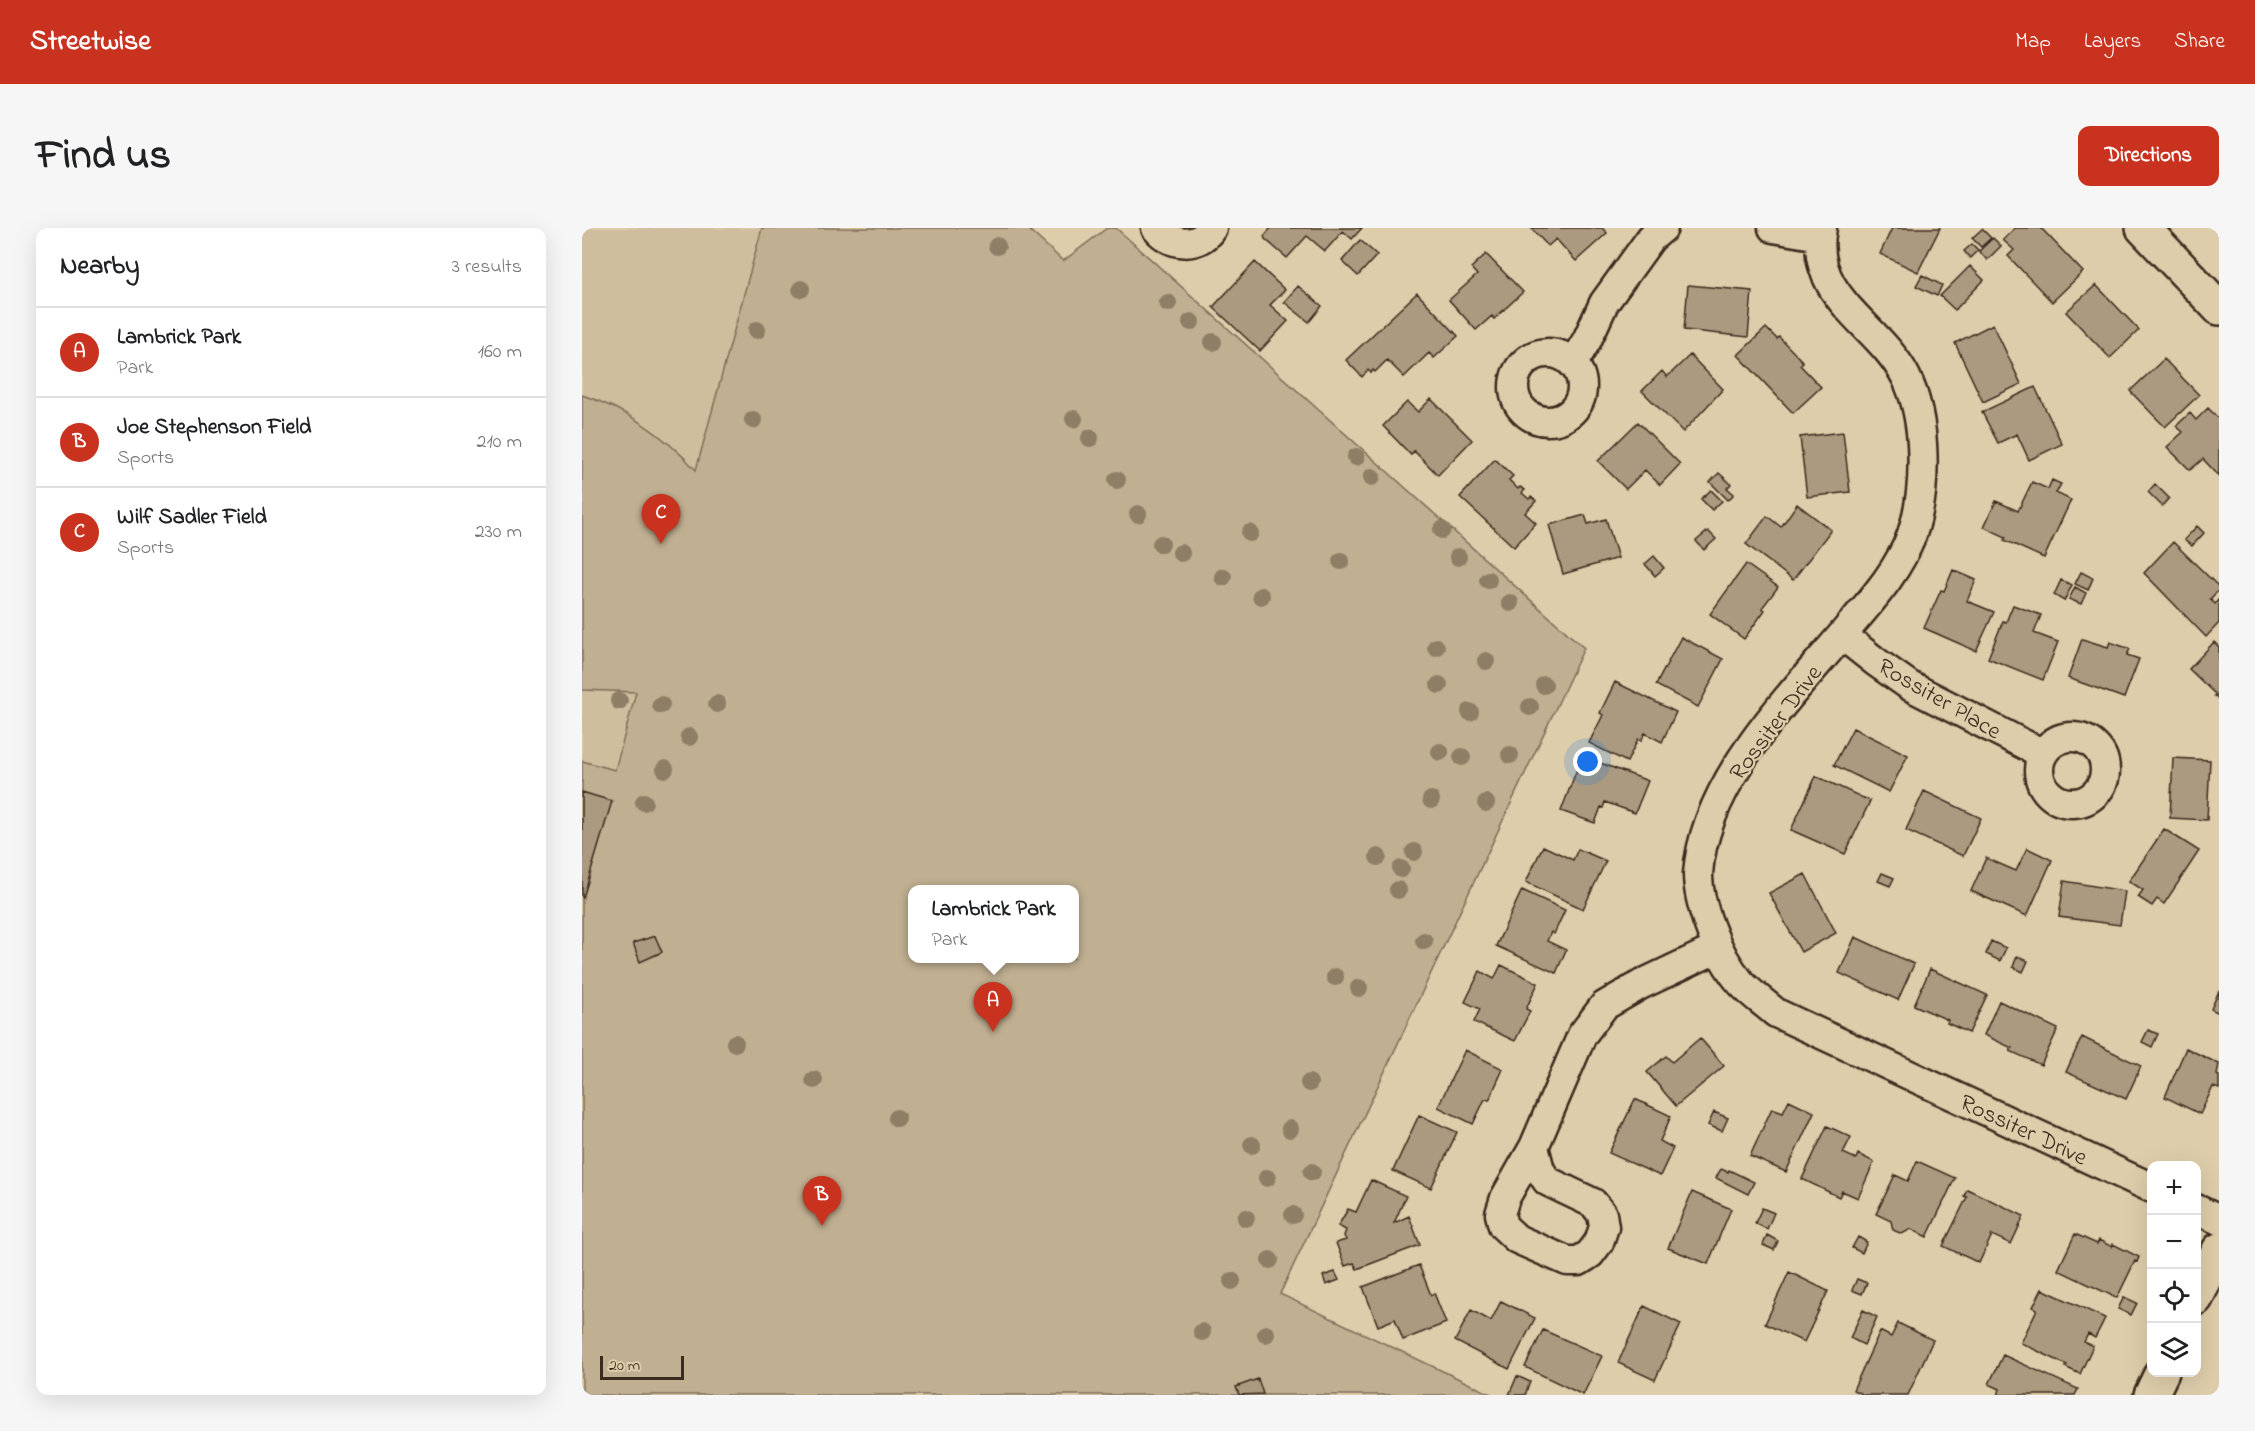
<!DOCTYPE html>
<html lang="en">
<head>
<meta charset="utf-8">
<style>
  :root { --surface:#fff; --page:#f6f6f6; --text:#202124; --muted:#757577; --line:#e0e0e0; --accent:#c8321e }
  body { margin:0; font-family:"Indie Flower",sans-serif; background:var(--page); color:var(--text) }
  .controls { position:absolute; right:18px; bottom:18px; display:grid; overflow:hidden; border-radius:12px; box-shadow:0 6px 24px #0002 }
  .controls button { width:54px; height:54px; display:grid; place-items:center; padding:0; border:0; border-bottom:2px solid var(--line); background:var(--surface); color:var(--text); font:30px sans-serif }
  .scale { position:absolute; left:18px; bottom:15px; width:84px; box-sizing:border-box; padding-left:6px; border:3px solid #3b2a1e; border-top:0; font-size:16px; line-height:21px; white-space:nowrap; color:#3b2a1e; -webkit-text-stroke:4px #decdaa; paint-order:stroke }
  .you { position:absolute; left:1006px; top:534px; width:21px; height:21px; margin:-15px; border:4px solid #fff; border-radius:50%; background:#1a73e8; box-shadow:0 0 0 9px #1a73e833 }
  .badge { display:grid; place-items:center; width:39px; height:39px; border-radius:50%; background:var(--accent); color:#fff; font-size:20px; font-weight:700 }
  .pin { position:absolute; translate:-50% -50px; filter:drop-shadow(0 2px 3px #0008) }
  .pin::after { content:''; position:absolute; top:32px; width:21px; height:18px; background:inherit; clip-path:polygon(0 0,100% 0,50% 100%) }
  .popup { position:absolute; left:326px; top:657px; width:171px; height:78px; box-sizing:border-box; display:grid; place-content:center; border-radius:12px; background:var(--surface); filter:drop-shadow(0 2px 4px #0005); font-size:20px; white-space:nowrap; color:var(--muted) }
  .popup b { font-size:22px; color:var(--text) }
  .popup::after { content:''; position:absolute; left:50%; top:100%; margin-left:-12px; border:12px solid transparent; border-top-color:var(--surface) }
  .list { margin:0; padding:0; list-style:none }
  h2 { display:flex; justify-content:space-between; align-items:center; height:78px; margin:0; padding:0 24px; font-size:26px }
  h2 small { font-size:20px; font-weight:400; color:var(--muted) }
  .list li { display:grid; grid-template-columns:39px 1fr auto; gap:18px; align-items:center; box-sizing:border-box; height:90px; padding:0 24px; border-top:2px solid var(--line) }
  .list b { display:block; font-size:22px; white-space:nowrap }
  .list p { margin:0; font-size:20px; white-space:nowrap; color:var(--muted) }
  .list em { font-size:20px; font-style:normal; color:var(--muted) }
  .icon { flex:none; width:33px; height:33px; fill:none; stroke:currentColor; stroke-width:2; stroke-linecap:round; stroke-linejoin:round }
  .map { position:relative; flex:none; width:1637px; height:1167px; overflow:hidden; border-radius:12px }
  header { display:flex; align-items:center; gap:36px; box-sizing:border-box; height:84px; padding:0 30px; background:var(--accent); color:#fff }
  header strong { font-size:28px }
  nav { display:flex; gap:33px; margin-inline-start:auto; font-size:21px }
  .intro { display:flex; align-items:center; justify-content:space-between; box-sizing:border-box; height:144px; padding:0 36px }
  h1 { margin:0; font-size:42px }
  .button { padding:15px 27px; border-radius:12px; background:var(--accent); color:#fff; font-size:21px; font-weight:700 }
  main { display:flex; gap:36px; padding:0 36px }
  aside { flex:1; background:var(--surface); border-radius:12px; box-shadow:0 6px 24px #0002 }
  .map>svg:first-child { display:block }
  .built { fill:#cfbe9d }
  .green { fill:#c0af91; stroke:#7e6c58; stroke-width:1.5; fill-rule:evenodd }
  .building { fill:#ab9a7f; stroke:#3b2a1e; stroke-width:1.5 }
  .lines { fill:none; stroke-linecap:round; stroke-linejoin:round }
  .minor-casing { stroke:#3b2a1e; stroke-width:33 }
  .tertiary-casing { stroke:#3b2a1e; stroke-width:38 }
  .minor { stroke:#decdaa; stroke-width:28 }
  .tertiary { stroke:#decdaa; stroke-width:33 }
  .tree { fill:#8f7e66 }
  .labels { text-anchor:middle; stroke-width:4.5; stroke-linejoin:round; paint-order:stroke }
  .street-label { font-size:24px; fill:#3b2a1e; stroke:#decdaa }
</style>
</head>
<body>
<header>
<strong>Streetwise</strong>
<nav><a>Map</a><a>Layers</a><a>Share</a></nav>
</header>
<div class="intro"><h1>Find us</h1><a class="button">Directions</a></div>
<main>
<aside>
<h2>Nearby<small>3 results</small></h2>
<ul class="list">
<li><span class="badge">A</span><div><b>Lambrick Park</b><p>Park</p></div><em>160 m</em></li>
<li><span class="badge">B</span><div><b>Joe Stephenson Field</b><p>Sports</p></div><em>210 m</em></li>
<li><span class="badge">C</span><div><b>Wilf Sadler Field</b><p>Sports</p></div><em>230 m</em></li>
</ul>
</aside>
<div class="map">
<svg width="1637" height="1167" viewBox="0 0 1637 1167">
  <rect width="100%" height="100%" fill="#decdaa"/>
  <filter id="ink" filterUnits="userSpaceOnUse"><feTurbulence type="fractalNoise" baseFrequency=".0167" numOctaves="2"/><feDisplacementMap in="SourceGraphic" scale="12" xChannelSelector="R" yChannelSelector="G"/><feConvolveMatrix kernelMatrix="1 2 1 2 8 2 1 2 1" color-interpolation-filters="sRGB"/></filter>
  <g filter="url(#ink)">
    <path class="built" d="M0,0H180L32,542L0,533Z"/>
    <path class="green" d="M180,0H445L481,33L525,0H534L1002,420L698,1066L911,1167H0V533L33,542L54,464L0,462V167C44,181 83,208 114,242ZM330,662H492V730H330Z"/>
    <path class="building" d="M689,0H780L770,11L761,3L743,23L725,8L705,30L683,11L682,8Z
      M949,0H1020L1025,5L994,33L974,11L966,18Z
      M1310,0H1358L1336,44L1298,26Z
      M1433,0H1459L1501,44L1470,74L1426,28L1432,22L1421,12Z
      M1400,1L1409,10L1399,19L1390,10Z
      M1411,10L1419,18L1405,32L1397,23Z
      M778,12L795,27L776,48L760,33Z
      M1390,16L1396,22L1388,30L1382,23Z
      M904,26L941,64L912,91L910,88L894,102L867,72L895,47L889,40Z
      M673,34L703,62L688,77L706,93L678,123L631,79Z
      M1388,38L1402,52L1373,82L1358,68Z
      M1340,47L1360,57L1355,68L1334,58Z
      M1106,57L1170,63L1166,109L1102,102Z
      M1514,57L1557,102L1528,130L1484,84Z
      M716,58L740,78L727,94L702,74Z
      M835,65L876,108L852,130L847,125L822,149L805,132L793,144L791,142L789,145L786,142L780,149L764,132Z
      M1411,96L1439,156L1401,174L1373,115Z
      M1184,100L1195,111L1197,109L1221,134L1218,137L1239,159L1211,185L1156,127Z
      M1108,127L1141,161L1101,204L1060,163L1080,143L1085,149Z
      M1582,131L1617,167L1583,199L1548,163Z
      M1453,159L1480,216L1447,232L1435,206L1416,215L1400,184Z
      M849,171L890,212L856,247L832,223L829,227L801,198L825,174L836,184Z
      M1626,180L1637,191V248L1621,231L1608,242L1585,219L1601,204L1594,198L1608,185L1614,192Z
      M1056,194L1098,236L1078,257L1063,242L1044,261L1016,233Z
      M1261,204L1268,264L1225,269L1218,209Z
      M913,231L931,248L927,252L936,261L938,259L943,262L940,265L947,271L949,269L954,273L943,285L954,295L932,319L878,269Z
      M1137,245L1149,256L1145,260L1152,266L1146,272L1128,254Z
      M1470,252L1479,256L1474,265L1489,272L1462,330L1422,312L1424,309L1402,299L1414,273L1436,283L1450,254L1466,261Z
      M1573,256L1587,270L1580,278L1566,264Z
      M1129,262L1140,273L1130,282L1119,271Z
      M1215,276L1249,302L1211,352L1164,316L1185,288L1199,299Z
      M1003,287L1006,296L1024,291L1036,330L981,346L967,297Z
      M1615,298L1622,305L1610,318L1602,312Z
      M1126,303L1134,311L1122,322L1114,313Z
      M1591,314L1637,359V362L1628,371L1633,376L1637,371V395L1624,409L1562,345Z
      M1072,328L1082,340L1073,348L1063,336Z
      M1164,336L1196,359L1180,380L1183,382L1162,411L1128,386Z
      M1371,342L1394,352L1385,373L1412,384L1394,423L1342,400L1359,362L1362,363Z
      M1499,344L1511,350L1506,362L1493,356Z
      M1479,352L1490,357L1482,373L1472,367Z
      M1493,359L1504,365L1499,376L1487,371Z
      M1431,377L1459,387L1452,405L1476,414L1461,452L1406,430L1421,393L1424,394Z
      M1099,409L1141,431L1116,479L1074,457Z
      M1500,411L1526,419L1528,414L1548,421L1545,427L1557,431L1542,470L1486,450Z
      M1632,414L1637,419V472L1632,468L1634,467L1607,441Z
      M1033,454L1094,484L1080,514L1063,505L1059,513L1056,511L1045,534L1007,515L1021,487L1018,485Z
      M1271,500L1326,527L1307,564L1252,537Z
      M1000,528L1066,553L1053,585L1023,574L1021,580L1019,579L1013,595L979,583Z
      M1591,530L1628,532L1625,592L1588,590Z
      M1234,548L1288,573L1263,626L1209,602Z
      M1342,563L1399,590L1381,628L1324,602Z
      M0,564L30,573L1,670L0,669Z
      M1582,601L1617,623L1582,676L1575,671L1570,678L1556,669L1561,662L1547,653Z
      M961,618L991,632L996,621L1024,633L1001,681L944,654Z
      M1445,620L1470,632L1445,688L1389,663L1404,630L1434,643Z
      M1300,645L1312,650L1308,658L1296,653Z
      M1223,646L1254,705L1219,724L1187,665Z
      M1482,653L1543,663L1538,697L1477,689Z
      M940,662L983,682L972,706L969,704L965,713L984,722L974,745L914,718Z
      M73,708L80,724L58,734L51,715Z
      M1273,709L1332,736L1316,772L1257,745Z
      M1409,713L1424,720L1418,733L1404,726Z
      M1435,728L1446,733L1441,744L1431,739Z
      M919,737L956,755L944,781L948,783L933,813L892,794L898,781L883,774L898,743L912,751Z
      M1348,741L1405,767L1387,805L1365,795L1366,792L1332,777Z
      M1637,763V785L1629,781Z
      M1417,773L1476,801L1459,837L1428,823L1430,820L1402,807Z
      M1566,802L1576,806L1570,819L1560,814Z
      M1500,809L1559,838L1544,871L1484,844Z
      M1118,810L1142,838L1094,878L1065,844L1084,828L1090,834Z
      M1604,820L1637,836L1635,847L1637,848V861L1631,859L1618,886L1583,869Z
      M883,822L921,841L907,872L903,871L891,896L856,879Z
      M1053,871L1089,888L1078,913L1091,920L1078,948L1027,925Z
      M1207,872L1232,884L1204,944L1168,928L1190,880L1201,884Z
      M1132,884L1146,890L1140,903L1126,897Z
      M837,887L875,904L849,960L811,943Z
      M1245,898L1269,909L1261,925L1274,931L1276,926L1292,934L1276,970L1260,963L1257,969L1220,951Z
      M1335,933L1373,950L1345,1009L1329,1001L1320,1006L1311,1002L1309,993L1294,986L1313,947L1326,953Z
      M1139,941L1146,944L1147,942L1172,954L1166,966L1134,950Z
      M789,952L824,968L812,995L827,988L838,1017L775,1041L772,1035L763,1038L754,1015L764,1012L762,1008L764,1002L756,998L766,981L774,984Z
      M1385,961L1442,988L1429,1016L1410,1007L1397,1035L1361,1018L1385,969L1382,968Z
      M1110,964L1149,981L1126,1036L1086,1020Z
      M1180,980L1192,985L1185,1001L1173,995Z
      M1493,1006L1515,1016L1517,1012L1530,1019L1531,1016L1557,1029L1555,1034L1553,1033L1535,1070L1476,1042Z
      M1185,1007L1196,1013L1192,1022L1181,1017Z
      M1276,1009L1285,1014L1280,1025L1270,1020Z
      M837,1037L849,1067L852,1065L864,1095L821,1112L813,1091L796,1098L781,1059Z
      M753,1044L757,1052L744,1057L741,1048Z
      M1207,1044L1246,1063L1222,1114L1183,1096Z
      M1275,1051L1285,1055L1280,1066L1270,1062Z
      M1460,1061L1523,1090L1513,1110L1506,1106L1502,1114L1511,1118L1498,1146L1483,1139L1485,1137L1439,1115L1455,1081L1451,1079Z
      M1542,1069L1555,1075L1549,1087L1536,1081Z
      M919,1073L953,1090L927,1141L873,1113L889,1082L909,1093Z
      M1062,1078L1099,1096L1073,1152L1036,1135Z
      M1281,1082L1295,1089L1282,1117L1268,1110Z
      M1316,1095L1351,1112L1326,1167H1282L1271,1162L1298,1103L1309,1109Z
      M961,1102L1020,1128L1001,1167L943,1139Z
      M1421,1127L1496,1161L1493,1167H1416L1418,1161L1407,1156Z
      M935,1148L948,1154L943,1167H927Z
      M676,1151L681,1166L657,1167L654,1159Z"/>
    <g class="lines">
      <g class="minor-casing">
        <path id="minor" d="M574,0C589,18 616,21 630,0
          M1191,0L1238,8
          M1240,0C1226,69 1297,96 1324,149C1345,191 1345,262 1330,306C1316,345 1286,376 1260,407C1204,473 1122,555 1116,646C1116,663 1122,684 1128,700C1135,719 1145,739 1159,755C1169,766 1183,775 1194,785L1570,960
          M932 159a34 34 0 1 1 68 0a34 34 0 1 1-68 0Z
          M991,135L1005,112L1022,75L1069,10L1081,0
          M1260,407L1294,434L1328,458L1461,526
          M1457 542a33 33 0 1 1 66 0a33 33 0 1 1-66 0Z
          M952,919L958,942L965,953L1011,975L1020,986L1022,999L1017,1014L1008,1026L997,1033H985L935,1011L921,998L918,986L923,970L952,919L1000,807L1022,778L1060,756L1136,720
          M1614,981L1637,992"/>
      </g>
      <g class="tertiary-casing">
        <path id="tertiary" d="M1561,0L1637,80
          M1614,1070L1637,1022
          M1569,1167L1580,1144"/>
      </g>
      <use href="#minor" class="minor"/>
      <use href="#tertiary" class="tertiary"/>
    </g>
    <g class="tree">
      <circle cx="415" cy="18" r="9"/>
      <circle cx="219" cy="61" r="9"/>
      <circle cx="586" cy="75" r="9"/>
      <circle cx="609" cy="94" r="9"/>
      <circle cx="175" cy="102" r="9"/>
      <circle cx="631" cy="114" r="9"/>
      <circle cx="492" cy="191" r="9"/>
      <circle cx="171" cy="192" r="9"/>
      <circle cx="508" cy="210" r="9"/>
      <circle cx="774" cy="229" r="9"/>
      <circle cx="790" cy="249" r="9"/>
      <circle cx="535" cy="252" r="9"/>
      <circle cx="556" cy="286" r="9"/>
      <circle cx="860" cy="302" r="9"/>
      <circle cx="668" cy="305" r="9"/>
      <circle cx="579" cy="316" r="9"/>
      <circle cx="599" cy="325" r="9"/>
      <circle cx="876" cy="329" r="9"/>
      <circle cx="759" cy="333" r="9"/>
      <circle cx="641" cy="349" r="9"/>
      <circle cx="906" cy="352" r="9"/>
      <circle cx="679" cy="368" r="9"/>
      <circle cx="928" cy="375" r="9"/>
      <circle cx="854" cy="419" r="9"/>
      <circle cx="904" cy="433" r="9"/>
      <circle cx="857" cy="457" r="9"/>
      <circle cx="962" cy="457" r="9"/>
      <circle cx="37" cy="473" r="9"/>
      <circle cx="135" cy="476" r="9"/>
      <circle cx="79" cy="477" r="9"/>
      <circle cx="948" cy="479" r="9"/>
      <circle cx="888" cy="484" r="9"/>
      <circle cx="107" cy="509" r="9"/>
      <circle cx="858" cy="524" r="9"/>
      <circle cx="928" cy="527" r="9"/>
      <circle cx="880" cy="529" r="9"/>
      <circle cx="83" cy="541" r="9"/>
      <circle cx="849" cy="572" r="9"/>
      <circle cx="62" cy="574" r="9"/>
      <circle cx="904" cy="575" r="9"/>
      <circle cx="832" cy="624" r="9"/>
      <circle cx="796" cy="629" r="9"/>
      <circle cx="819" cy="641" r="9"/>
      <circle cx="816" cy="662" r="9"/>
      <circle cx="842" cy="713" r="9"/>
      <circle cx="753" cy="749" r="9"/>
      <circle cx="777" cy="760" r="9"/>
      <circle cx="153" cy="815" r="9"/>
      <circle cx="232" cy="852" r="9"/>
      <circle cx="727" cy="855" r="9"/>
      <circle cx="315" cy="890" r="9"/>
      <circle cx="708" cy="901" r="9"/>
      <circle cx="670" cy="917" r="9"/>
      <circle cx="730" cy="944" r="9"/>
      <circle cx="685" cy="950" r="9"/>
      <circle cx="711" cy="987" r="9"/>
      <circle cx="664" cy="990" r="9"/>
      <circle cx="688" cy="1032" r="9"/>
      <circle cx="650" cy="1053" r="9"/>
      <circle cx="620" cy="1104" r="9"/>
      <circle cx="684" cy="1106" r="9"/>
    </g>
  </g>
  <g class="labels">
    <g class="street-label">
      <text transform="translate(1358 470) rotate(30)" y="8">Rossiter Place</text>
      <text transform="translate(1193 494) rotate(-53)" y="8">Rossiter Drive</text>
      <text transform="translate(1442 901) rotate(25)" y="8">Rossiter Drive</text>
    </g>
  </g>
</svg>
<div class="controls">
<button>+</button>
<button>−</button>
<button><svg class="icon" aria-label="locate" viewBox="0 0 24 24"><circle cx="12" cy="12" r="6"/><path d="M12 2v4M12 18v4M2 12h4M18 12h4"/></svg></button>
<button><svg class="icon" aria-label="layers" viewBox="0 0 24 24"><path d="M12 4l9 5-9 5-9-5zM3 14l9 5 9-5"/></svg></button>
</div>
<div class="scale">20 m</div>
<div class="you"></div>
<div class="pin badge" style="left:411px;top:804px">A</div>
<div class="popup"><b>Lambrick Park</b>Park</div>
<div class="pin badge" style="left:240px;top:998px">B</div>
<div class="pin badge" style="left:79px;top:316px">C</div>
</div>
</main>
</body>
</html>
